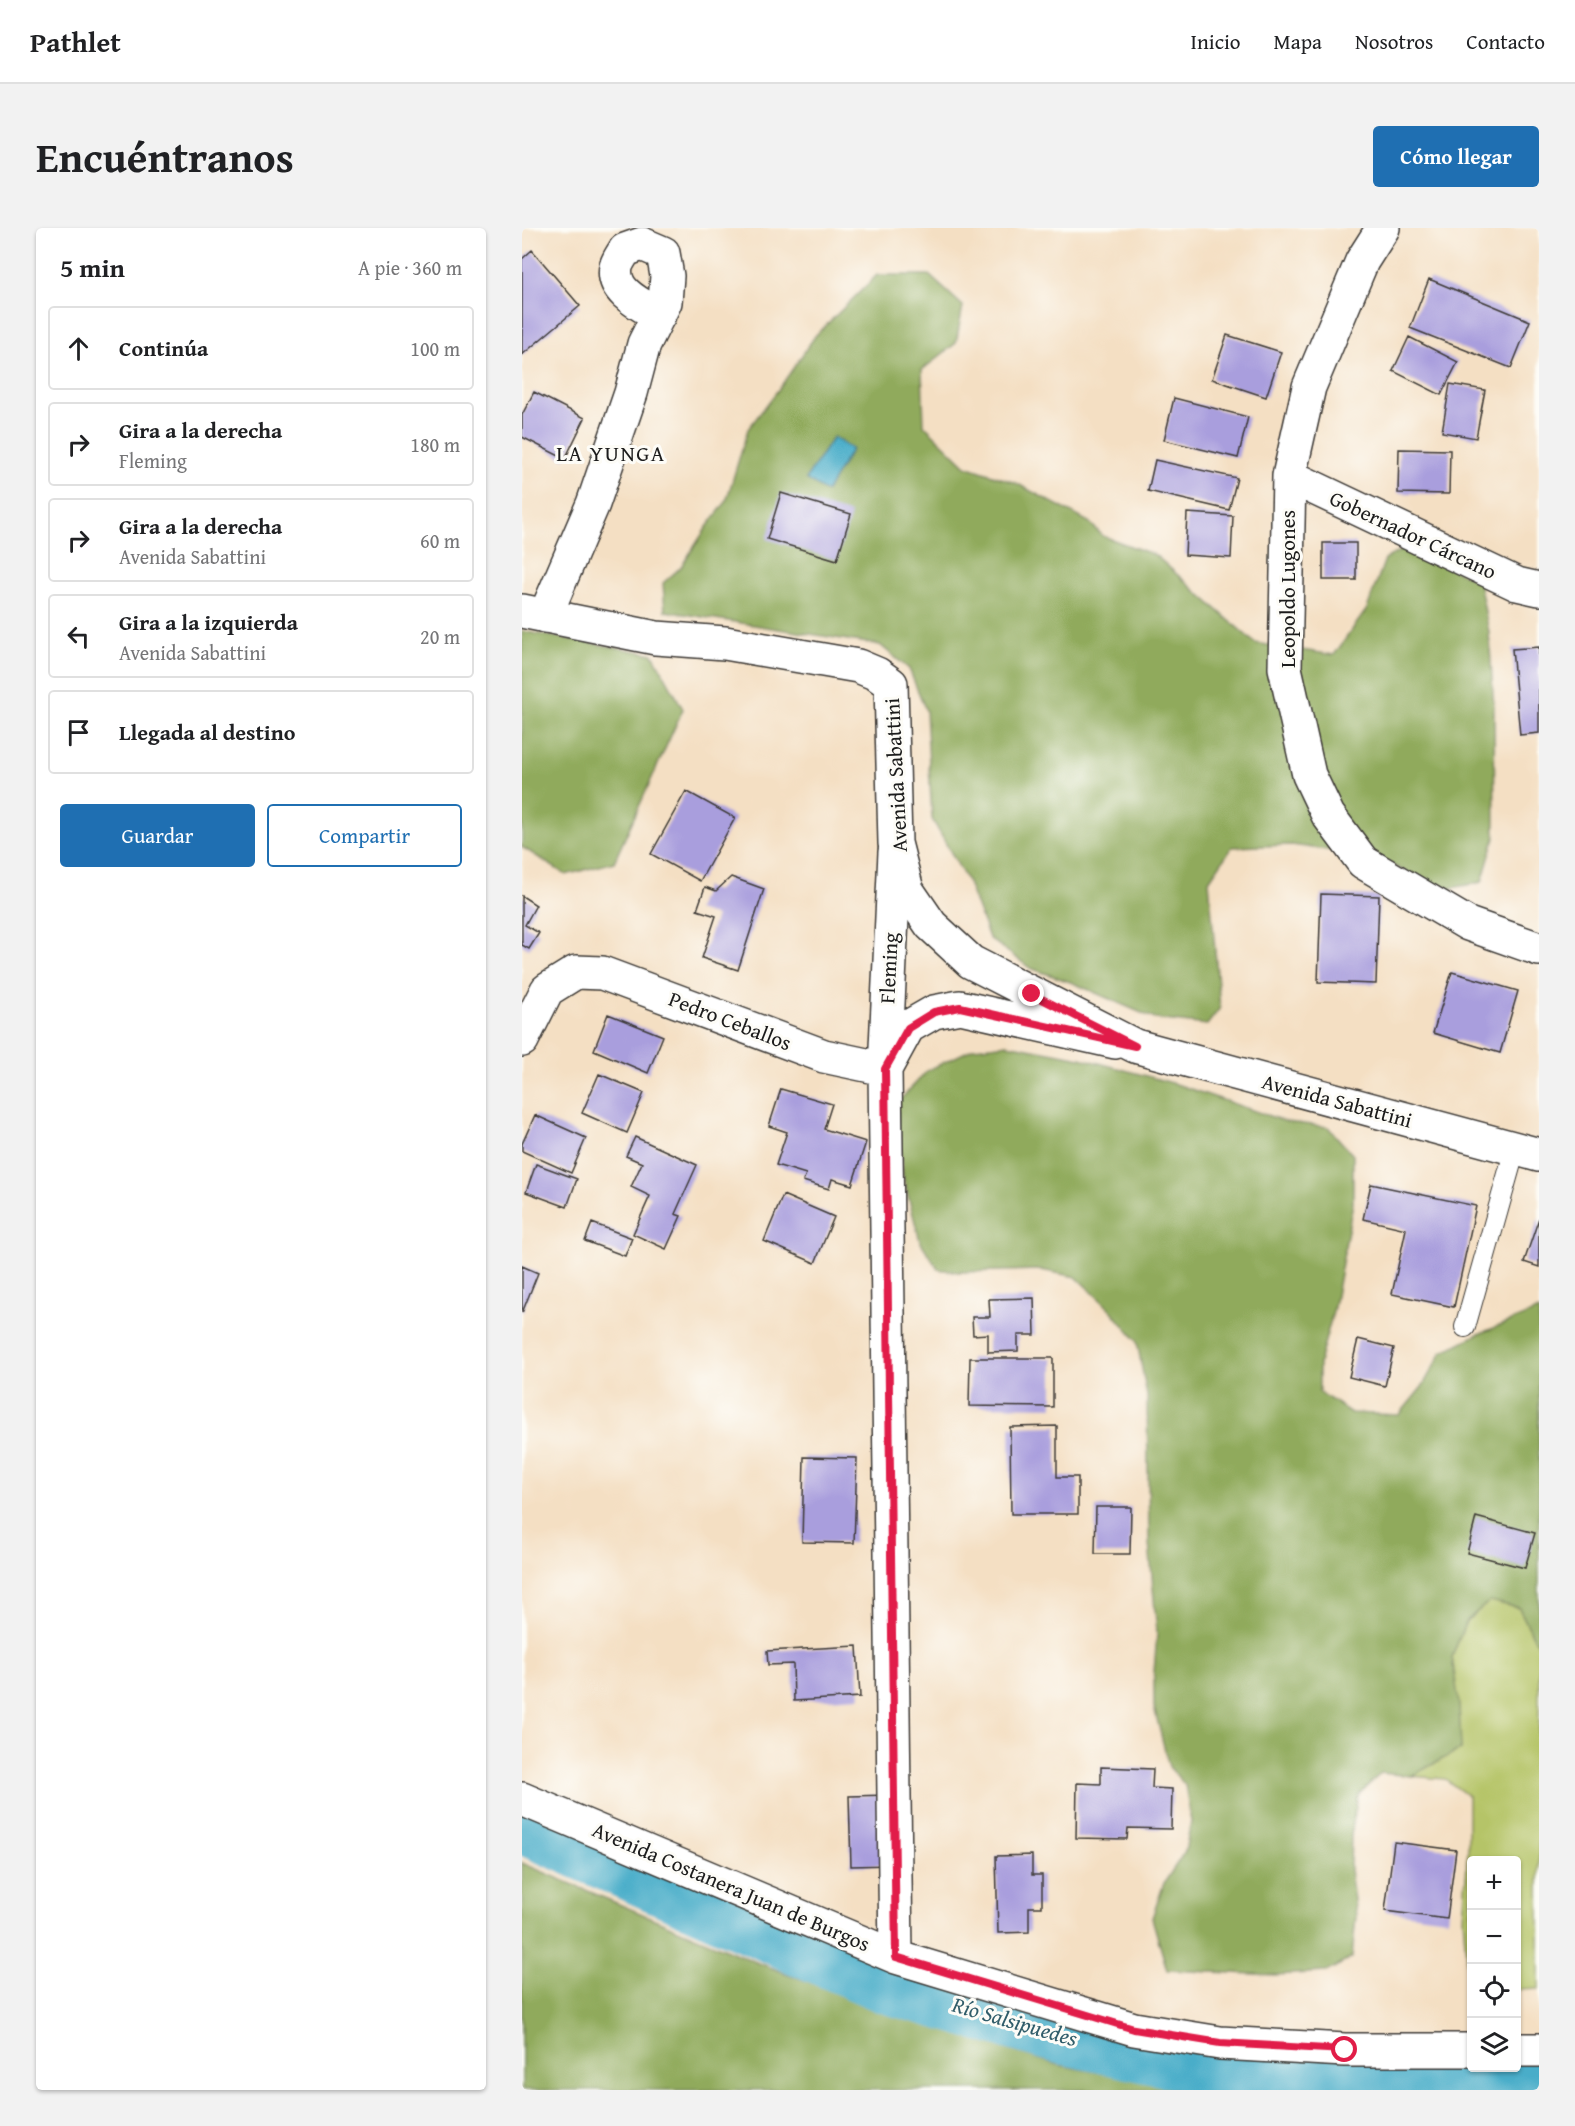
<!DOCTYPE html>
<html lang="es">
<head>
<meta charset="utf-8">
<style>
  :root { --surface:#fff; --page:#f2f2f2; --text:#202124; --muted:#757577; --line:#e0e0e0; --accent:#1f6fb2 }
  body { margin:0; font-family:"Gentium Book Plus",serif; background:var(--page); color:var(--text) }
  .controls { position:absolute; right:18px; bottom:18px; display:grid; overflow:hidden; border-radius:6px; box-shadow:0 2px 4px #0004 }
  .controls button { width:54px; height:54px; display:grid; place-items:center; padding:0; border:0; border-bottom:2px solid var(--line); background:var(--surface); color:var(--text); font:30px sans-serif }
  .stop { position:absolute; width:18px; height:18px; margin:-14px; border:4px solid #e11d48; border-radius:50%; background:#fff }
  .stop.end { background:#e11d48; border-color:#fff; box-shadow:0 2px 6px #0008 }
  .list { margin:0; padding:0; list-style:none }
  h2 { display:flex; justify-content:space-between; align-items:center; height:78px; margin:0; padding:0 24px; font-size:26px }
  h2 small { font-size:20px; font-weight:400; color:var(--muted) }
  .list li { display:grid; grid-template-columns:39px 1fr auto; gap:18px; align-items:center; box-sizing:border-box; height:84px; margin:0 12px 12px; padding:0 12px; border:2px solid var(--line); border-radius:6px }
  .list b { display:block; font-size:22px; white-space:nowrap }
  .list p { margin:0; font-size:20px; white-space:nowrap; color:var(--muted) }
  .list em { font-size:20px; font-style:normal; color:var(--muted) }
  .actions { display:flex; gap:12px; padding:18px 24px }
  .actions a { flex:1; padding:14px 0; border:2px solid var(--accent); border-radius:6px; text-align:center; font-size:21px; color:var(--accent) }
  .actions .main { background:var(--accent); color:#fff }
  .icon { flex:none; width:33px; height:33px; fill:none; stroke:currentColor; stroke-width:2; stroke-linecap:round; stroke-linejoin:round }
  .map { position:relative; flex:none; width:1017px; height:1862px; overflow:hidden; border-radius:6px }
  header { display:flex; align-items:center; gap:36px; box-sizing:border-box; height:84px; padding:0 30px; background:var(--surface); border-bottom:2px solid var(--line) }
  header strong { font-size:28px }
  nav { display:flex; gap:33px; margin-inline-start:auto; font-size:21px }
  .intro { display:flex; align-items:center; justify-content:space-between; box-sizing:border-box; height:144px; padding:0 36px }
  h1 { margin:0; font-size:42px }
  .button { padding:15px 27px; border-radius:6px; background:var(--accent); color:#fff; font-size:21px; font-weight:700 }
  main { display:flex; gap:36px; padding:0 36px }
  aside { flex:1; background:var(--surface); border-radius:6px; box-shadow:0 2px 4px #0004 }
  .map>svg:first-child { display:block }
  .green { fill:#b5c467; stroke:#687042; stroke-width:1.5 }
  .forest { fill:#90aa5c; stroke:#56633c; stroke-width:1.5 }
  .water { fill:#4aadc9; stroke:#336472; stroke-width:1.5 }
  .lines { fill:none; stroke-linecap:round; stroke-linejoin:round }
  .river { stroke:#4aadc9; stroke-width:58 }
  .building { fill:#a99edd }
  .service-casing { stroke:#3c3935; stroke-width:22 }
  .minor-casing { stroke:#3c3935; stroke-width:36 }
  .tertiary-casing { stroke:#3c3935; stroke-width:36 }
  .service { stroke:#fff; stroke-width:20 }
  .minor { stroke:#fff; stroke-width:33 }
  .tertiary { stroke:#fff; stroke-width:33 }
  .route { stroke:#e11d48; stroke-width:8 }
  .labels { text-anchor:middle; stroke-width:6; stroke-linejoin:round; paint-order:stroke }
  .street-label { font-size:21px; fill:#1c1c1c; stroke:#fdfcf7 }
  .neighbourhood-label { font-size:22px; letter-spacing:1.5px; fill:#1c1c1c; stroke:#fdfcf7 }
  .water-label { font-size:22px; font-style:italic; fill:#315d6a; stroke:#fdfcf7 }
</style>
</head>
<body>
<header>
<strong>Pathlet</strong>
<nav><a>Inicio</a><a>Mapa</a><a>Nosotros</a><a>Contacto</a></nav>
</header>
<div class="intro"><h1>Encuéntranos</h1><a class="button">Cómo llegar</a></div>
<main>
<aside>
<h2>5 min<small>A pie · 360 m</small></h2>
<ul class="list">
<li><svg class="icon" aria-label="ahead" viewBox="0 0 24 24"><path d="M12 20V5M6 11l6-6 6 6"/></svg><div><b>Continúa</b></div><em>100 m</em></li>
<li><svg class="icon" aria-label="right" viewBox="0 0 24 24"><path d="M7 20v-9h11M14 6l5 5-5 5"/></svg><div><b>Gira a la derecha</b><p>Fleming</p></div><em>180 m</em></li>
<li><svg class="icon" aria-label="right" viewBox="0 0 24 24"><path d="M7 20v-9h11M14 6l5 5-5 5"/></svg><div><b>Gira a la derecha</b><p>Avenida Sabattini</p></div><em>60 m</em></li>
<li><svg class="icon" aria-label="left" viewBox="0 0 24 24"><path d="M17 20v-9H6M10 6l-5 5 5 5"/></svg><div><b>Gira a la izquierda</b><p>Avenida Sabattini</p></div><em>20 m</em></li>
<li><svg class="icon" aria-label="arrive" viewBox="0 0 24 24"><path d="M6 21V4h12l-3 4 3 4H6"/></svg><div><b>Llegada al destino</b></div></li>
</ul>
<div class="actions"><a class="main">Guardar</a><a>Compartir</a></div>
</aside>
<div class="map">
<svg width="1017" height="1862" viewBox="0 0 1017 1862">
  <rect width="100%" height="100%" fill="#fdfcf7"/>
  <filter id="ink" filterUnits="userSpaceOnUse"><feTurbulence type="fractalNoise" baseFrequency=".0167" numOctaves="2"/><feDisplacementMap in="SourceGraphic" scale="12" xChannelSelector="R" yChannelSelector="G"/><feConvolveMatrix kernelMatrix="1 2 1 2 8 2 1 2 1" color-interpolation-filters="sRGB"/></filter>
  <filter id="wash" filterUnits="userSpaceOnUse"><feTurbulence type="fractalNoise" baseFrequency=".008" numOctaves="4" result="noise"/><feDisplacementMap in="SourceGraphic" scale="24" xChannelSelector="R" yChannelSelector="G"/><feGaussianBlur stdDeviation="1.35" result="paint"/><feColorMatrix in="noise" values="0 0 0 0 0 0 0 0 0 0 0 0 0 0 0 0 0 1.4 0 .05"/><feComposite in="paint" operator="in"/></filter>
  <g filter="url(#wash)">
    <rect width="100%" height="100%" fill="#f4dfc3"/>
    <path class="green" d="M968,1373L997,1380L1017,1420V1761L995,1762L994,1632H950L949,1744L945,1738L941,1690L946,1621V1568L923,1551L889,1548L939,1521L930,1429L944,1393Z"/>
    <path class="forest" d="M355,47H407L441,78L434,115L400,142L402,197L444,238L494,255L567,294L581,308L633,327L733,415L812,427L845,381L863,331L883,320L957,353L967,404L972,479L973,610L960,654L920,662L854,629L770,617L710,619L687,653L698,780L685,797L633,791L551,755L508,740L467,710L446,655L410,591L404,483L387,441L358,417L143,383L141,355L159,339L185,299L204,274L226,201L259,158L293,108Z
      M0,403L131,426L161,481L92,634L44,647L0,619Z
      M485,816L559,830L654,856L765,894L806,899L831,927V975L811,1084L797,1135V1164L829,1185L877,1187L900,1159L920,1124L954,1107L1017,1082V1420L997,1380L968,1373L944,1393L930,1429L937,1476L939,1521L889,1548L859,1545L836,1567L829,1607L828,1641L834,1688L830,1730L804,1744L753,1747L645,1742L630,1690L642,1655L663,1623L669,1594L663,1557L647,1539L632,1479V1444L635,1405L627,1315L625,1168L615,1113L589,1082L554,1049L519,1042L436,1044L416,1041L398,1013L381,949L374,876L406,842L452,820Z
      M0,1635L234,1734L387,1791L537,1837L674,1862H0Z"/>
    <path class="water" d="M311,209L330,221L304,264L284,251Z"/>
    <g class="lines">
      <path class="river" d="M0,1597L365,1757L534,1806L757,1855H1017"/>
    </g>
    <g id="blocks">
      <path class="building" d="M10,22L58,78L0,127V31Z
        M907,51L1008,93L989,140L888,100Z
        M705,107L759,124L744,169L690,151Z
        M887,109L936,134L919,167L871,143Z
        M928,156L963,162L954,210L920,204Z
        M12,164L63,190L43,231L0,209V187Z
        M652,170L726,189L716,230L642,212Z
        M877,221L928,222L927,266L876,265Z
        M633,232L715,250L707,282L626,263Z
        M259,265L329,286L315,332L245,311Z
        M665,285L711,288L709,330L663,327Z
        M801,315H834V352H801Z
        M1017,419V505L998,507L990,421Z
        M164,563L213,590L178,653L129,626Z
        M209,649L242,661L216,742L180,730L194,688L175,682L183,659L194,663Z
        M799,666L857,668L854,756L796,754Z
        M0,668L14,677L3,697L17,705L7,721L0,717Z
        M930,744L996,763L978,825L911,805Z
        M86,786L141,808L126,845L72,822Z
        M77,846L122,865L105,905L60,885Z
        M259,861L310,876L302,901L344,914L330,957L310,951L307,961L281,953L284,946L254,937L265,904L247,898Z
        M13,887L64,910L49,945L0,923V916Z
        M113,909L175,937L153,986L159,988L144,1021L111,1006L128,968L109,959L120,935L104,928Z
        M14,936L55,951L45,979L4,964Z
        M849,956L954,978L932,1079L870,1066L884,1001L841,991Z
        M261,967L312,989L293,1035L242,1013Z
        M1017,990V1039L1002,1034Z
        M70,995L110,1010L103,1028L63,1013Z
        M0,1038L16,1045L0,1085Z
        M512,1070L513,1107H496V1123L466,1124V1106L451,1107L450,1089H468L467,1071Z
        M836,1111L872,1120L863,1158L827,1149Z
        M448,1130H531V1179L447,1178Z
        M535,1198V1249H556V1286H489L488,1199Z
        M282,1229L335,1230L332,1315L280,1314Z
        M574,1279H609L608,1326H573Z
        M954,1289L1013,1305L1003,1340L945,1325Z
        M335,1418L338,1469L272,1473L271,1436L246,1437L245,1423Z
        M579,1539L631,1541L630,1560L650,1561L649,1601L606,1600L605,1611L554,1610L555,1555L579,1556Z
        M368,1567L370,1637L329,1638L327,1568Z
        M872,1614L934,1622L925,1691L863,1683Z
        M510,1627V1647H520V1679H507V1704L476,1705L474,1628Z"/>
    </g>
  </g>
  <g filter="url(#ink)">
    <use href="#blocks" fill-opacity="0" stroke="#3c3935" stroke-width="1.5"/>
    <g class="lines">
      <g class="service-casing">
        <path id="service" d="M943,1099L993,921"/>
      </g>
      <g class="minor-casing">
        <path id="minor" d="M861,0L840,33L787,159L767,248L763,440L787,547L806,587L841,634L946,696L1017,721
          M767,248L995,356L1017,361
          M23,388L71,276L109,165L122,116L143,74L145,48L141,25L120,16L103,22C100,27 95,34 94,39C89,64 120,77 137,87
          M373,624L363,841L374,1729
          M0,812L25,762L54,744L80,745L302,828L363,841L386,799L412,784L438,779L593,814
          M0,1571L374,1729L612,1801L698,1815L823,1822H950
          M994,1822H1017"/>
      </g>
      <g class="tertiary-casing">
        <path id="tertiary" d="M0,383L134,410L203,415L336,438L355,446L369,456L373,615L385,662L409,697L449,734L613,818L1017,927"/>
      </g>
      <use href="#service" class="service"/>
      <use href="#minor" class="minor"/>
      <use href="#tertiary" class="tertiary"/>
    </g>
  </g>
  <g class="lines" filter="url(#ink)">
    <path class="route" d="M510,766L613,818L438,779L412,784L386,800L363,841L374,1729L612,1801L698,1815L823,1822"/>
  </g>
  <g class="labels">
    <g class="street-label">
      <text transform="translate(891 307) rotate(25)" y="7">Gobernador Cárcano</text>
      <text transform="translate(766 361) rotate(-90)" y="7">Leopoldo Lugones</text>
      <text transform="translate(374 547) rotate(-93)" y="7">Avenida Sabattini</text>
      <text transform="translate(367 740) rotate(-87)" y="7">Fleming</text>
      <text transform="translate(208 793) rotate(21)" y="7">Pedro Ceballos</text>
      <text transform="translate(815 873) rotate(15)" y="7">Avenida Sabattini</text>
      <text transform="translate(209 1659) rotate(23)" y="7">Avenida Costanera Juan de Burgos</text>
    </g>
    <g class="neighbourhood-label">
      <text x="89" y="233">LA YUNGA</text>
    </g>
    <g class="water-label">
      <text transform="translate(493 1793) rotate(16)" y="8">Río Salsipuedes</text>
    </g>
  </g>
</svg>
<div class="controls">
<button>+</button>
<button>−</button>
<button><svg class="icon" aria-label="locate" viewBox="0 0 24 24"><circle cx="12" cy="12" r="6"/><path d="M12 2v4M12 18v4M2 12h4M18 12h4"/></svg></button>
<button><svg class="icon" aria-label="layers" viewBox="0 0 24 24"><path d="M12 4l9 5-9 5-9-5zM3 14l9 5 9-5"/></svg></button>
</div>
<div class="stop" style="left:823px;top:1822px"></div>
<div class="stop end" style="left:510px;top:766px"></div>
</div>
</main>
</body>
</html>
